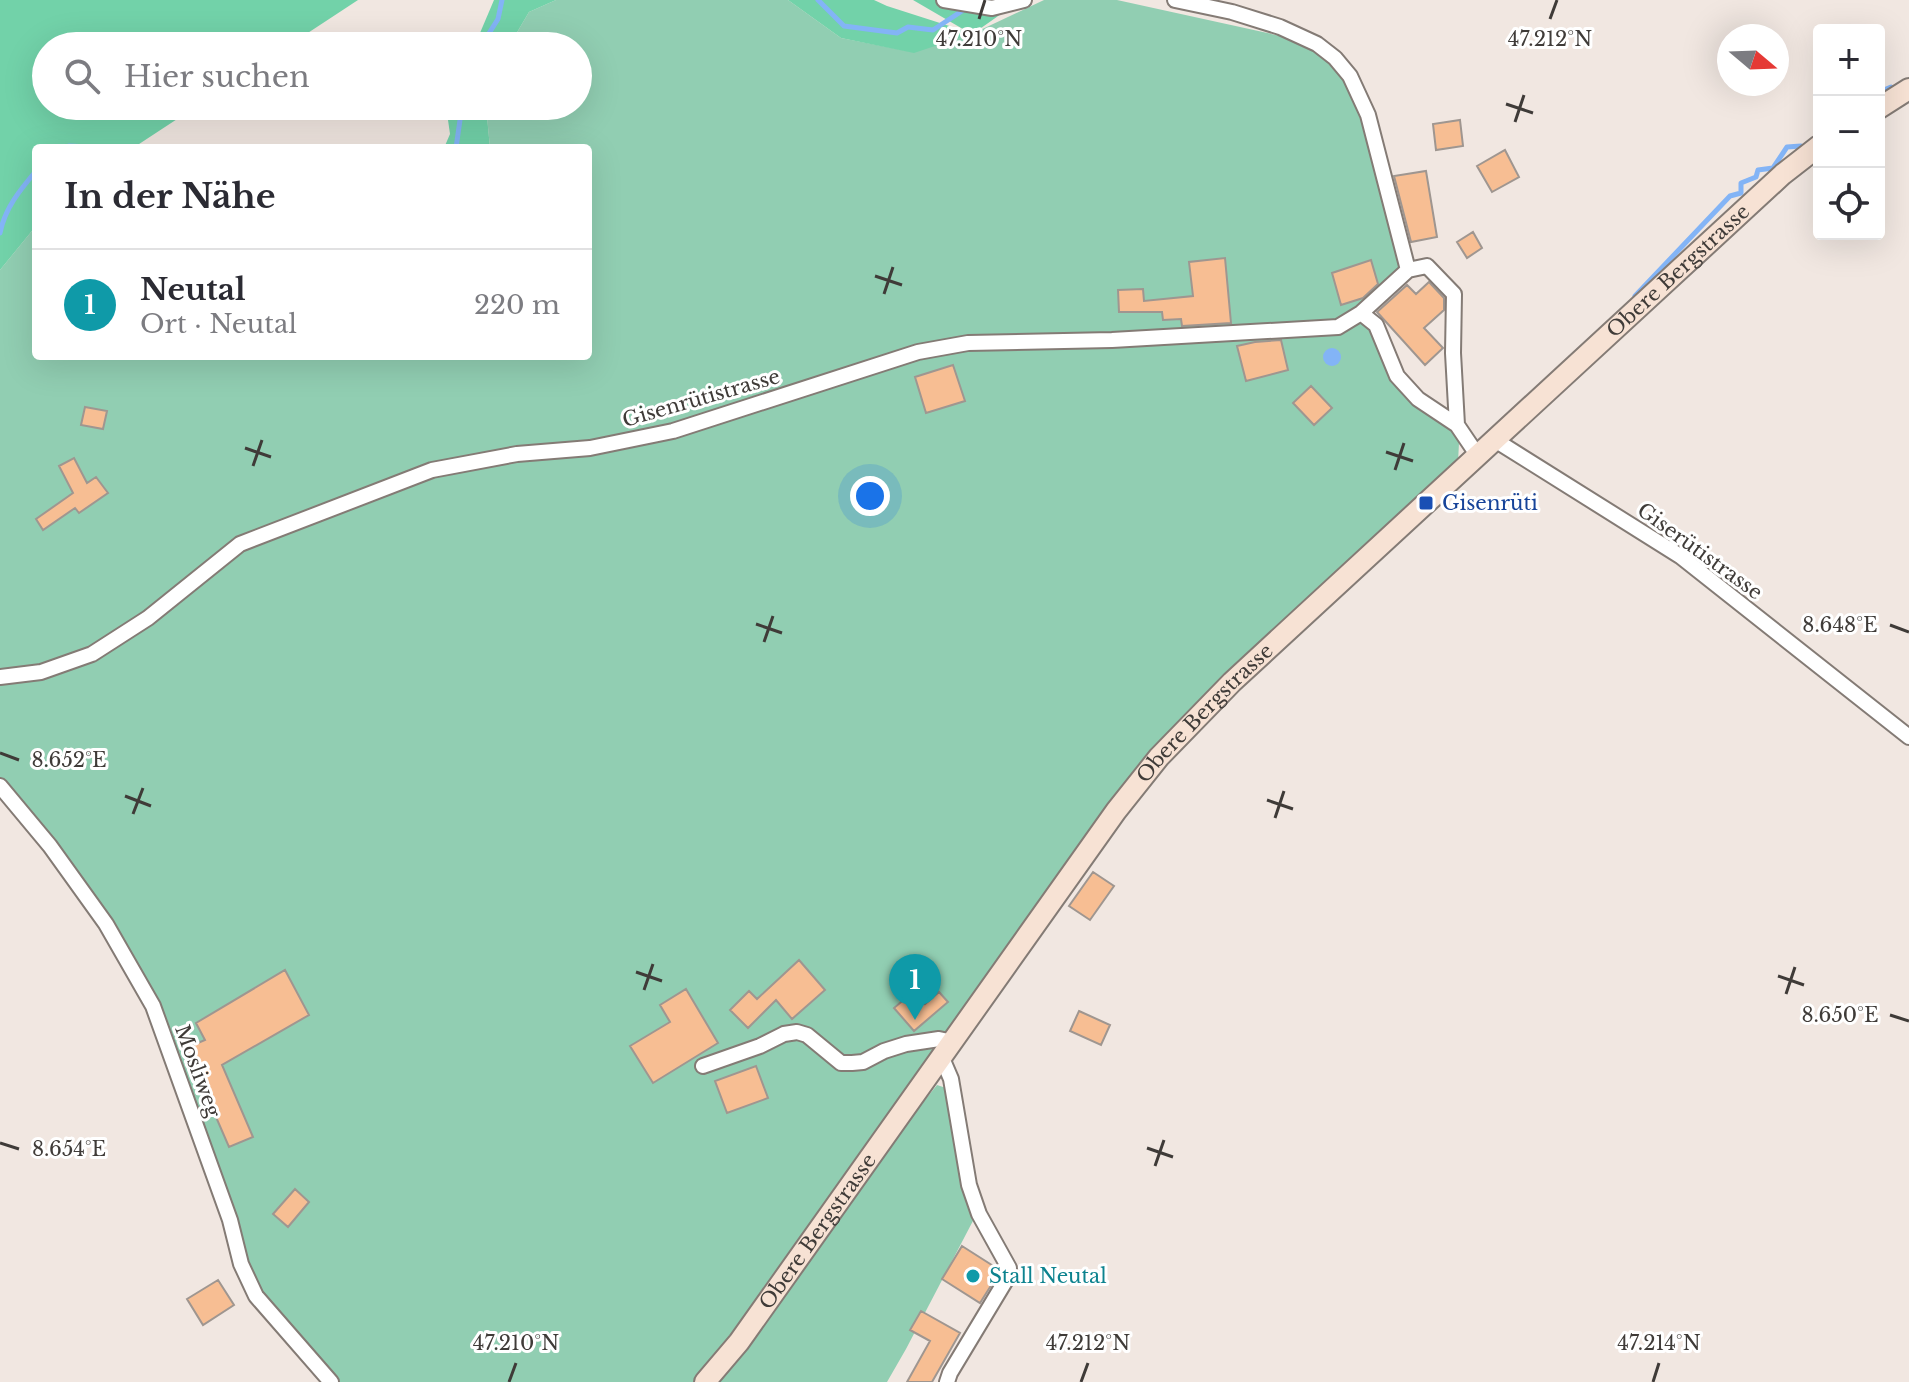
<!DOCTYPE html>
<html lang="de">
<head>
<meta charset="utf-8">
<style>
  :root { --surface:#fff; --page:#f2f2f3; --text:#2b2b33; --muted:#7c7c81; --line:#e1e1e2; --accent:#2a6d37 }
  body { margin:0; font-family:"Libre Baskerville",serif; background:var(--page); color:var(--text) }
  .controls { position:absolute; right:24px; top:24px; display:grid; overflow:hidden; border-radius:8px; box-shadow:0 8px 32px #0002 }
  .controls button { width:72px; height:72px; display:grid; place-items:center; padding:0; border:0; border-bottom:2px solid var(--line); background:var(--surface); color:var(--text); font:40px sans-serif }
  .compass { position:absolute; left:1717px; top:24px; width:72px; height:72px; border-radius:50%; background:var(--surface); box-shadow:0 8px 32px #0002; rotate:109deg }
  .you { position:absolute; left:870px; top:496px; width:28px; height:28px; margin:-20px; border:6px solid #fff; border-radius:50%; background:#1a73e8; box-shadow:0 0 0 12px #1a73e833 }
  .badge { display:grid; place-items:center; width:52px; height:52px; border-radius:50%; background:var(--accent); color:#fff; font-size:26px; font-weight:700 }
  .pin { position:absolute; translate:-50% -66px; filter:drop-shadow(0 2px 4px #0008) }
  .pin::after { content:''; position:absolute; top:42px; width:28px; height:24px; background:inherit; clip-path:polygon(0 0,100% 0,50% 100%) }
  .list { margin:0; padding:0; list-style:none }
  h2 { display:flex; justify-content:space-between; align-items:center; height:104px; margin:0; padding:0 32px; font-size:34px }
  h2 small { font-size:26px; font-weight:400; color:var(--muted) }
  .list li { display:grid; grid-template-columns:52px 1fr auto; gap:24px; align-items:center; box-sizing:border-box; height:112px; padding:0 32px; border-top:2px solid var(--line) }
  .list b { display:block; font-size:30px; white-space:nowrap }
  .list p { margin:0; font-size:26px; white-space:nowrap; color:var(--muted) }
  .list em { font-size:26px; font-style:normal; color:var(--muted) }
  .icon { flex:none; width:44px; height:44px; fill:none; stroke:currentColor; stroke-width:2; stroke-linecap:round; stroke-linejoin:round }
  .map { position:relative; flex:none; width:1909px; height:1382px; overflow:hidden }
  .search { position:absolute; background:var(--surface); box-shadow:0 8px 32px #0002; left:32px; top:32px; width:560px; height:88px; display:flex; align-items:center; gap:20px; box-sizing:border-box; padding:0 28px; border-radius:44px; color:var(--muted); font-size:30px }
  .panel { position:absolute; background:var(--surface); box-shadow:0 8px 32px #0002; left:32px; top:144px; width:560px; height:216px; border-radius:8px }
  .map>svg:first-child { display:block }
  .green { fill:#91ceb2 }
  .forest { fill:#72d2a9 }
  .water { fill:#83b4f6 }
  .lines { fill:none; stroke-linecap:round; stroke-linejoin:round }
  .stream { stroke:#83b4f6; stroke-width:5 }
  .building { fill:#f7be93; stroke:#9f9690; stroke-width:2 }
  .street-casing { stroke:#847b75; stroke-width:18 }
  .secondary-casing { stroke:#847b75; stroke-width:24 }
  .street { stroke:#fff; stroke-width:14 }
  .secondary { stroke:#f7e2d4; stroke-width:20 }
  .ticks { fill:none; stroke:#3f3b38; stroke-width:3 }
  .transit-dot { fill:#1a4fb4; stroke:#fff; stroke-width:3 }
  .culture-dot { fill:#0f9aa8; stroke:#fff; stroke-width:3 }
  .labels { text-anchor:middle; stroke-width:6; stroke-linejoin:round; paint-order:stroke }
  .street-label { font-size:20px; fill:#3f3b38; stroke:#fff }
  .transit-label { font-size:20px; fill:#164399; stroke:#fff; text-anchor:start }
  .culture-label { font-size:20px; fill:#0d838f; stroke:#fff; text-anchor:start }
  .ticks-label { font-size:20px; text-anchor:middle; fill:#3f3b38; stroke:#fff; stroke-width:6; stroke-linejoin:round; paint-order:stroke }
</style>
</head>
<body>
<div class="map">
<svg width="1909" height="1382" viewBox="0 0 1909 1382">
  <rect width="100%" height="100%" fill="#f1e7e1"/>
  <path class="green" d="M556,0H788L841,38L913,52L974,33L1044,0H1117L1317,44L1350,76L1408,270L1361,313L1418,399L1457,425L1459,443L1458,462L1232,682L1079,864L698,1378L693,1382H324L256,1296L153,1006L106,924L0,786V270L36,226V356H588V148H490L486,106H578V46H509L529,12Z
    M937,1085L946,1088L975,1217L906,1349L887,1382H716L737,1361L908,1121Z"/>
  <path class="forest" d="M0,0H358L288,46H46V106H197L133,148H36V226L0,270Z
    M494,0H556L529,12L509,46H472L477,40Z
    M788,0H874L887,6L968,32L913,0H1021L974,33L914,53L841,38Z
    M446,106H486L490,148H444L450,134Z"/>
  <path class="water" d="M1323 357a9 9 0 1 1 18 0a9 9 0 1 1-18 0Z"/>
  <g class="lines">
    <path class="stream" d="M818,0L844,26L897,33L908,27L933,30L968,7
      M481,46L498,19L502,0
      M1879,92L1891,87
      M65,148L69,146L108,148
      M456,148L462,106
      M0,233C5,208 20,190 36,171
      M1635,296L1730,196L1741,193V183L1756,177L1758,170L1773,168L1787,147L1801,146"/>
  </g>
  <path class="building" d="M1460,120L1463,146L1436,150L1433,124Z
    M1505,150L1519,177L1492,192L1477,166Z
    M1426,171L1437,237L1411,242L1394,176Z
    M1473,232L1482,248L1467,258L1457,242Z
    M1225,258L1231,323L1182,326L1181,319L1163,320L1162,312H1119L1118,290L1143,289L1144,301L1193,296L1189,262Z
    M1371,260L1378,284L1363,298L1341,305L1332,273Z
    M1429,282L1444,298V310L1424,328L1443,348L1425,365L1377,312L1407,285L1416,294Z
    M1281,340L1288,370L1246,381L1237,346L1255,342Z
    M953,365L965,401L926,413L915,377Z
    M1311,386L1332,408L1314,425L1293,403Z
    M85,407L107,411L103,429L81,425Z
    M74,458L87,483L96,477L108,493L79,513L75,508L43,530L36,519L73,493L59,466Z
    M1093,872L1114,886L1090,920L1069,906Z
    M799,960L825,990L792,1019L776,1000L748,1028L730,1010L749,991L757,999Z
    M285,970L309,1015L222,1065L253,1137L229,1147L186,1048L205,1040L196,1023Z
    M686,989L718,1043L653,1083L630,1046L670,1022L660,1005Z
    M914,991L925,1004L939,992L948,1002L914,1031L894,1008Z
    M1079,1011L1110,1025L1101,1045L1070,1031Z
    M756,1066L768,1098L727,1113L715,1081Z
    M295,1189L309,1202L288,1227L273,1214Z
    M962,1246L998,1269L997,1276L980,1303L942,1279Z
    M218,1280L234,1305L203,1325L187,1299Z
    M921,1311L960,1333L932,1382H907L930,1341L910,1330Z"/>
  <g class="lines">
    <g class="street-casing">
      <path id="street" d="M944,0L992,8L1024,0
        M1408,270L1427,266L1454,294L1453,353L1457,425
        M1361,313L1376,325L1397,376L1418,399L1457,425L1478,456
        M1495,440L1680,556L1909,737
        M0,677L41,672L92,654L148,618L240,544L432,470L517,454L590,448L673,431L918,352L968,343L1112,340L1338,327L1361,313L1408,270L1368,115L1350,76L1335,58L1317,44L1280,27L1232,12L1175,0
        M0,786L50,846L106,924L153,1006L230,1220L241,1264L256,1296L331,1382
        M942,1058L951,1079L969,1185L979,1214L1009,1268L1006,1280L950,1373L947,1382
        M703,1066L760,1046L784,1034L797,1032L807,1035L841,1063H852L863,1062L884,1051L906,1044L939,1039L953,1042"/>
    </g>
    <g class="secondary-casing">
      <g id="secondary">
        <path d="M1879,108L1909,89"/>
        <path id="s1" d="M705,1382L739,1342L1116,811L1159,757L1232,682L1783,174L1819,146"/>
      </g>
    </g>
    <use href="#street" class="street"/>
    <use href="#secondary" class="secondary"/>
  </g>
  <path class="ticks" d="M979,19L985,0M1550,19L1557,0M1506,104L1533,113M1515,122L1524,95M875,276L902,285M884,294L893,267M245,448L271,457M1386,452L1413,461M253,466L262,440M1395,470L1404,443M756,624L782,633M1890,625L1909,632M764,642L773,616M0,753L19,760M125,796L151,806M1267,800L1293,809M133,814L143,788M1275,818L1284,791M636,972L662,981M1778,976L1804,985M644,990L653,964M1786,994L1795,967M1890,1015L1909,1021M0,1143L19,1149M1147,1148L1173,1157M1155,1166L1164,1140M509,1382L516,1363M1081,1382L1088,1363M1653,1382L1659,1363"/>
  <rect class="transit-dot" x="1418" y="495" width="16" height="16" rx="4"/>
  <circle class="culture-dot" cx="973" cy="1276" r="8"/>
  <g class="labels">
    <g class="street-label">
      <text dy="7" stroke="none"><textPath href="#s1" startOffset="1484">Obere Bergstrasse</textPath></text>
      <text transform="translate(701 398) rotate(-16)" y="7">Gisenrütistrasse</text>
      <text transform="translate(1700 551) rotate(36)" y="7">Giserütistrasse</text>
      <text dy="7" stroke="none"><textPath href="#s1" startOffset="836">Obere Bergstrasse</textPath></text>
      <text transform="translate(198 1071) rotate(70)" y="7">Mosliweg</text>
      <text dy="7" stroke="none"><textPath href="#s1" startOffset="188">Obere Bergstrasse</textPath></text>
    </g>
    <g class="transit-label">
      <text x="1442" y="510">Gisenrüti</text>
    </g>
    <g class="culture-label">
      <text x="989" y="1283">Stall Neutal</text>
    </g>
  </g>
  <g class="ticks-label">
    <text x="1550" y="46">47.212°N</text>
    <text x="979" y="46">47.210°N</text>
    <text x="1840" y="632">8.648°E</text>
    <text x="69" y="767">8.652°E</text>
    <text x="1840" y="1022">8.650°E</text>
    <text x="69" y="1156">8.654°E</text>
    <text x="516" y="1350">47.210°N</text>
    <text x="1088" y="1350">47.212°N</text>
    <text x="1659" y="1350">47.214°N</text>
  </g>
</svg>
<div class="controls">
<button>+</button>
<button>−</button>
<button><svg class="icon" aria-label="locate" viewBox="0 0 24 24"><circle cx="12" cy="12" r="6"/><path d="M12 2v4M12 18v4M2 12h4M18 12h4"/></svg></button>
</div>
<svg class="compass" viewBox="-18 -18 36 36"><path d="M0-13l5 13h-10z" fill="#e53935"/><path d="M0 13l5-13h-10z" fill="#7c7c81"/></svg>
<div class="you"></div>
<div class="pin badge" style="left:915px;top:1020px;background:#0f9aa8">1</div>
<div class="search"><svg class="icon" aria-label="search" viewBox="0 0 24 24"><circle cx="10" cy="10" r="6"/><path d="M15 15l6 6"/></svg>Hier suchen</div>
<section class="panel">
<h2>In der Nähe<small></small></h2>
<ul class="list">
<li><span class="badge" style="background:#0f9aa8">1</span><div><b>Neutal</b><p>Ort · Neutal</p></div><em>220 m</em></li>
</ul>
</section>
</div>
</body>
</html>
